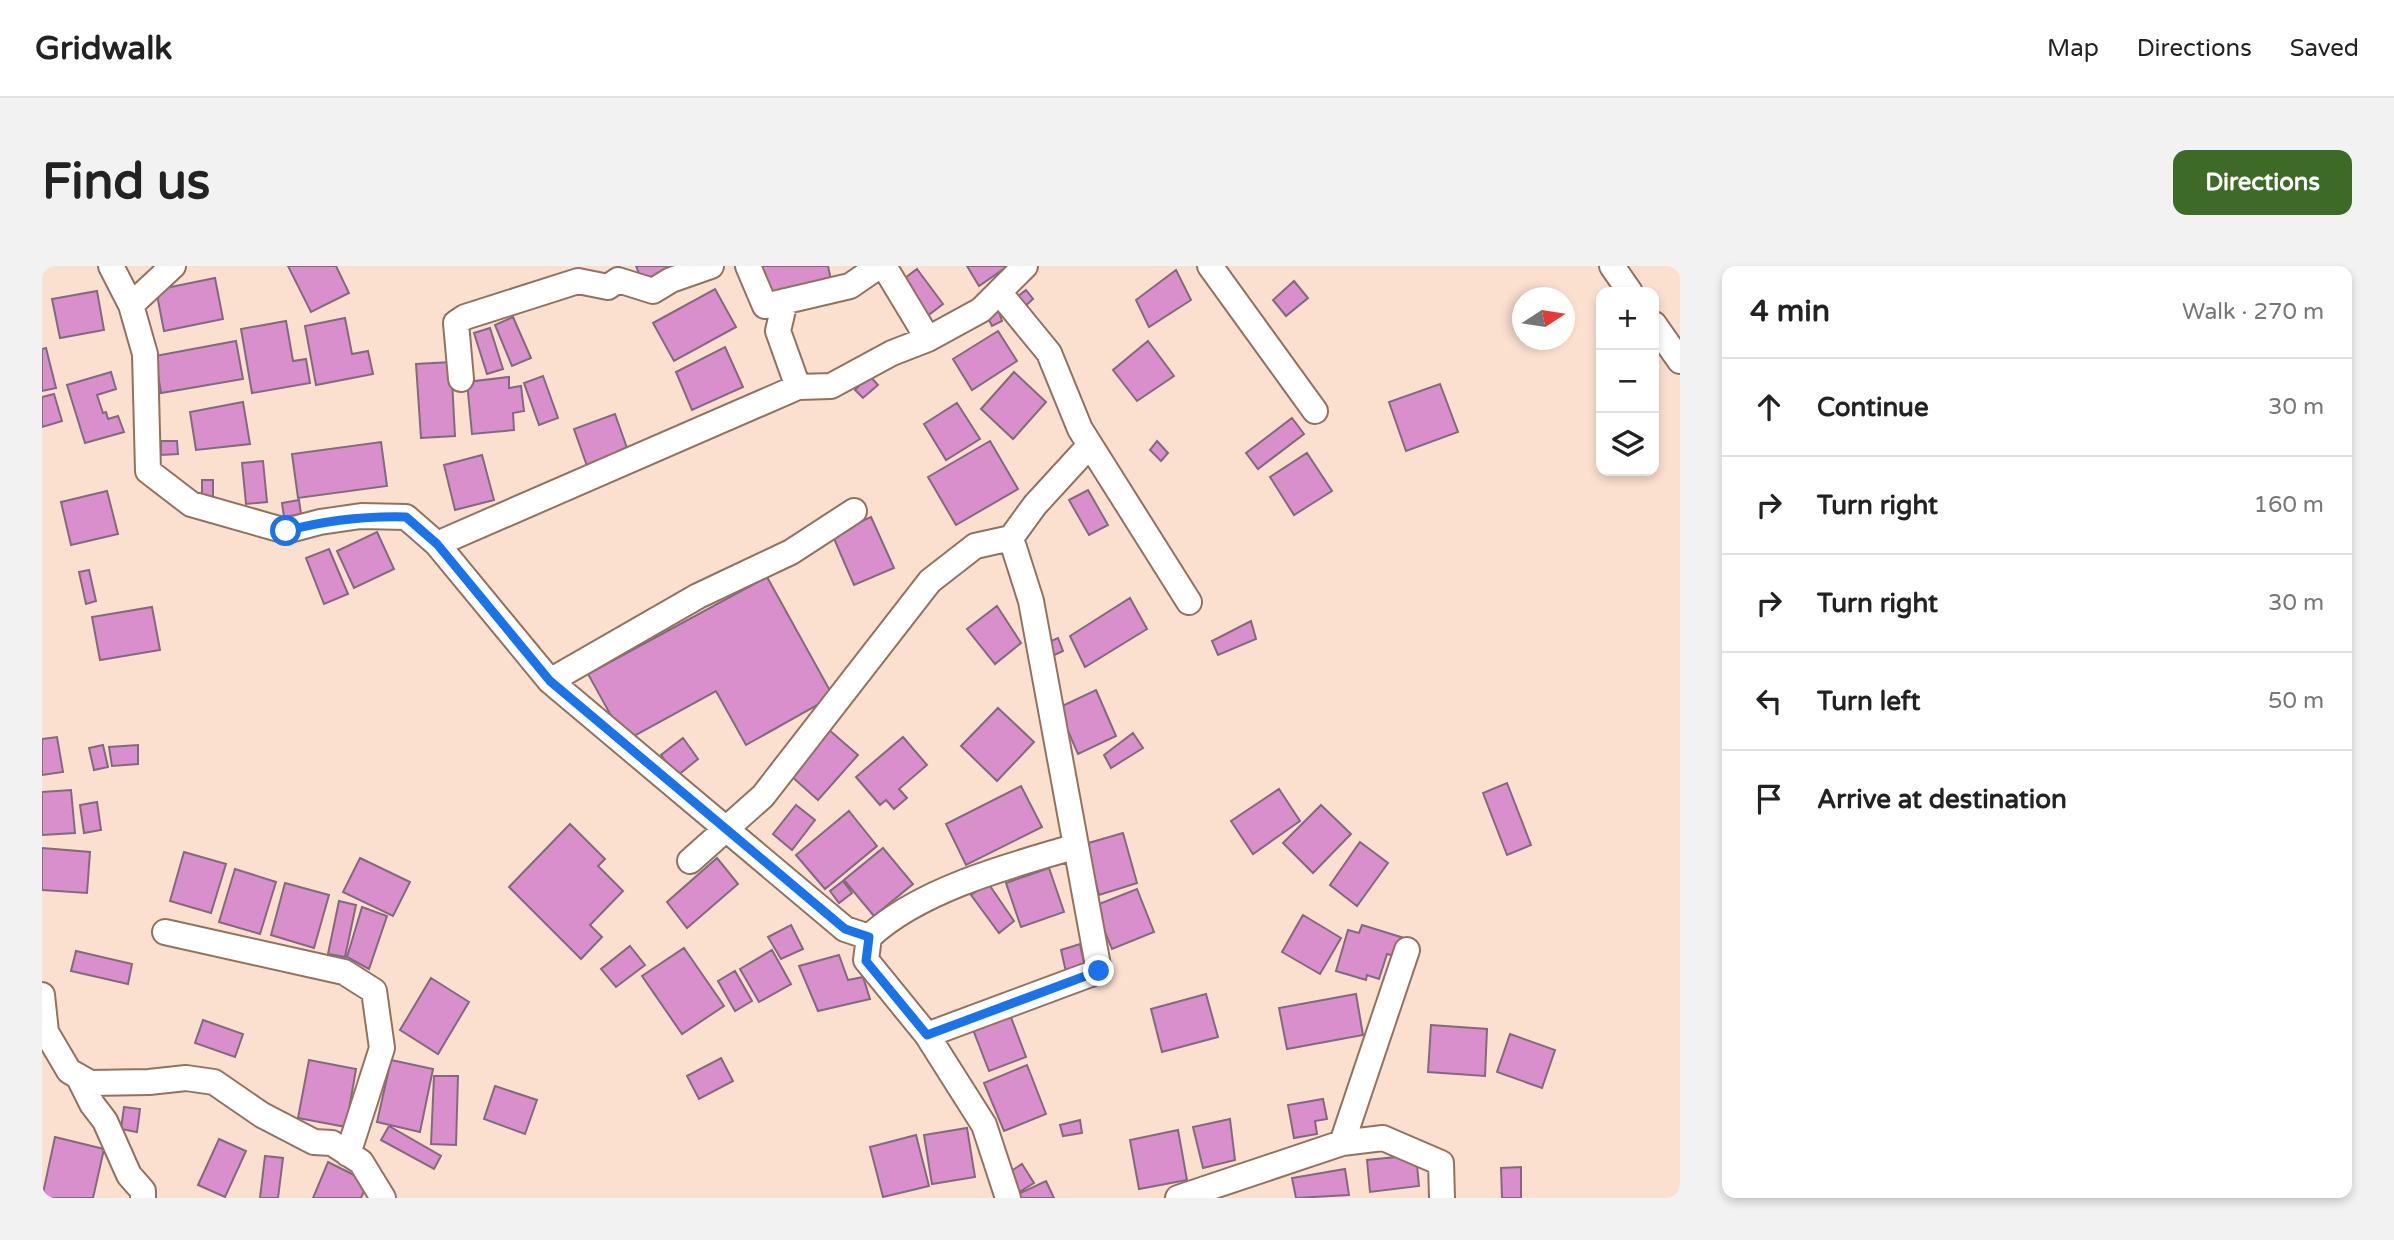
<!DOCTYPE html>
<html lang="en">
<head>
<meta charset="utf-8">
<style>
  :root { --surface:#fff; --page:#f2f2f2; --text:#222; --muted:#767676; --line:#e0e0e0; --accent:#3e6a27 }
  body { margin:0; font-family:"Varela Round",sans-serif; background:var(--page); color:var(--text) }
  .controls { position:absolute; right:21px; top:21px; display:grid; overflow:hidden; border-radius:14px; box-shadow:0 4px 10px #0003 }
  .controls button { width:63px; height:63px; display:grid; place-items:center; padding:0; border:0; border-bottom:2px solid var(--line); background:var(--surface); color:var(--text); font:35px sans-serif }
  .compass { position:absolute; left:1470px; top:21px; width:63px; height:63px; border-radius:50%; background:var(--surface); box-shadow:0 4px 10px #0003; rotate:78deg }
  .stop { position:absolute; width:21px; height:21px; margin:-16px; border:5px solid #1a73e8; border-radius:50%; background:#fff }
  .stop.end { background:#1a73e8; border-color:#fff; box-shadow:0 2px 7px #0008 }
  .list { margin:0; padding:0; list-style:none }
  h2 { display:flex; justify-content:space-between; align-items:center; height:91px; margin:0; padding:0 28px; font-size:30px }
  h2 small { font-size:23px; font-weight:400; color:var(--muted) }
  .list li { display:grid; grid-template-columns:46px 1fr auto; gap:21px; align-items:center; box-sizing:border-box; height:98px; padding:0 28px; border-top:2px solid var(--line) }
  .list b { display:block; font-size:26px; white-space:nowrap }
  .list em { font-size:23px; font-style:normal; color:var(--muted) }
  .icon { flex:none; width:38px; height:38px; fill:none; stroke:currentColor; stroke-width:2; stroke-linecap:round; stroke-linejoin:round }
  .map { position:relative; flex:none; width:1638px; height:932px; overflow:hidden; border-radius:14px }
  header { display:flex; align-items:center; gap:42px; box-sizing:border-box; height:98px; padding:0 35px; background:var(--surface); border-bottom:2px solid var(--line) }
  header strong { font-size:33px }
  nav { display:flex; gap:38px; margin-inline-start:auto; font-size:24px }
  .intro { display:flex; align-items:center; justify-content:space-between; box-sizing:border-box; height:168px; padding:0 42px }
  h1 { margin:0; font-size:49px }
  .button { padding:18px 32px; border-radius:14px; background:var(--accent); color:#fff; font-size:24px; font-weight:700 }
  main { display:flex; gap:42px; padding:0 42px }
  aside { flex:1; background:var(--surface); border-radius:14px; box-shadow:0 4px 10px #0003 }
  .map>svg:first-child { display:block }
  .building { fill:#da8fcd; stroke:#83697e; stroke-width:2 }
  .lines { fill:none; stroke-linecap:round; stroke-linejoin:round }
  .minor-casing { stroke:#917261; stroke-width:28 }
  .minor { stroke:#fff; stroke-width:24 }
  .route { stroke:#1a73e8; stroke-width:9 }
</style>
</head>
<body>
<header>
<strong>Gridwalk</strong>
<nav><a>Map</a><a>Directions</a><a>Saved</a></nav>
</header>
<div class="intro"><h1>Find us</h1><a class="button">Directions</a></div>
<main>
<div class="map">
<svg width="1638" height="932" viewBox="0 0 1638 932">
  <rect width="100%" height="100%" fill="#fbe0d0"/>
  <path class="building" d="M246,0H294L307,27L269,46Z
    M594,0H633L600,15Z
    M719,0H786L789,14L729,33Z
    M925,0H966L937,20Z
    M875,3L901,38L884,51L859,15Z
    M1134,4L1149,34L1107,61L1094,34Z
    M173,12L181,53L122,65L114,24Z
    M1252,15L1266,32L1244,50L1231,34Z
    M673,23L694,61L632,95L611,57Z
    M984,24L991,33L978,45L970,35Z
    M55,25L62,64L18,72L10,33Z
    M956,43L960,55L950,60L944,48Z
    M471,51L489,92L470,100L453,59Z
    M303,52L310,88L326,85L331,108L274,119L263,60Z
    M244,55L251,95L264,93L268,117L210,127L199,63Z
    M448,62L461,103L445,108L432,67Z
    M956,65L975,95L930,124L911,93Z
    M194,75L201,113L119,127L113,90Z
    M1106,75L1132,110L1095,135L1071,104Z
    M683,81L701,121L650,144L634,106Z
    M4,82L14,122L0,125V83Z
    M409,96L413,170L379,172L374,98Z
    M69,106L74,123L55,129L61,147L64,146L66,153L76,150L82,166L43,177L25,119Z
    M972,106L1004,136L971,173L939,143Z
    M827,109L836,119L821,132L813,124Z
    M501,110L516,152L497,159L482,117Z
    M467,111V122L479,120L482,145L471,147L472,164L430,168L425,116Z
    M1398,118L1416,166L1364,185L1347,136Z
    M12,128L20,155L0,161V131Z
    M201,136L208,178L154,184L148,146Z
    M915,137L938,173L904,194L882,158Z
    M573,148L586,185L545,200L532,163Z
    M1250,152L1262,168L1216,203L1204,187Z
    M119,175H135L136,188L119,189Z
    M948,175L976,223L914,259L886,211Z
    M1115,175L1126,187L1119,195L1108,184Z
    M339,176L345,220L256,232L250,188Z
    M1265,187L1290,225L1252,249L1228,211Z
    M440,189L452,234L413,244L402,199Z
    M221,195L225,236L204,238L200,197Z
    M160,214H171V233L160,232Z
    M1046,224L1066,259L1047,269L1027,234Z
    M65,225L76,268L29,279L19,236Z
    M257,234L259,248L242,251L240,237Z
    M829,251L852,302L812,319L790,268Z
    M335,266L352,303L312,322L295,285Z
    M287,283L306,328L282,338L264,292Z
    M47,304L54,335L44,338L37,306Z
    M725,311L791,430L704,479L674,425L583,475L546,408Z
    M1088,332L1105,363L1043,401L1028,370Z
    M955,340L979,377L953,398L925,363Z
    M110,341L118,384L58,394L50,351Z
    M1209,355L1214,373L1176,389L1170,375Z
    M1016,372L1021,385L1008,391L1004,377Z
    M1054,424L1074,470L1036,488L1016,442Z
    M956,442L992,476L955,515L919,480Z
    M786,463L816,489L776,534L748,509Z
    M1091,467L1101,482L1069,502L1062,489Z
    M15,471L21,506L0,509V473Z
    M861,471L885,499L857,523L865,532L852,543L844,534L838,539L814,511Z
    M641,472L656,493L635,510L619,489Z
    M61,479L66,501L52,504L47,482Z
    M96,479V498L70,500L67,481Z
    M1465,517L1489,579L1465,589L1441,527Z
    M979,520L1000,561L924,599L904,558Z
    M1237,523L1258,555L1211,588L1189,555Z
    M29,524L33,567L0,569V526Z
    M55,536L59,564L42,567L38,539Z
    M754,539L773,554L750,584L731,568Z
    M1279,539L1309,568L1271,607L1241,577Z
    M807,545L835,580L783,623L754,589Z
    M528,558L563,593L556,600L581,625L548,659L560,671L539,693L467,621Z
    M1081,567L1095,617L1057,629L1043,578Z
    M1318,576L1346,597L1315,640L1288,619Z
    M0,582L48,586L45,627L0,624Z
    M841,582L871,618L832,650L802,614Z
    M142,586L184,598L169,647L128,635Z
    M318,592L368,616L351,650L301,626Z
    M675,592L696,618L645,662L625,636Z
    M1007,602L1022,646L979,661L964,617Z
    M193,603L234,616L218,668L177,656Z
    M801,615L810,627L797,637L788,625Z
    M243,617L287,629L272,682L229,669Z
    M946,617L972,655L957,667L929,629Z
    M1095,623L1112,666L1070,683L1052,640Z
    M297,635L314,639L303,691L286,688Z
    M320,641L345,650L327,703L305,691Z
    M1261,649L1299,672L1278,708L1240,686Z
    M749,659L761,683L739,693L726,671Z
    M1320,659L1362,672L1356,691L1345,688L1337,713L1325,709L1324,714L1294,705L1306,664L1317,667Z
    M1038,678L1043,702L1024,706L1019,684Z
    M588,680L603,699L574,721L559,703Z
    M642,682L682,740L640,768L600,710Z
    M730,684L749,718L717,736L698,703Z
    M34,685L90,698L86,718L29,705Z
    M797,689L806,714L821,711L828,733L776,745L757,700Z
    M693,705L710,735L693,745L676,715Z
    M389,712L427,736L396,788L358,764Z
    M1164,728L1176,771L1120,786L1109,743Z
    M1314,728L1321,769L1245,783L1237,742Z
    M967,746L984,791L947,805L930,761Z
    M161,754L201,768L193,791L153,777Z
    M1389,759L1445,763L1443,810L1386,806Z
    M1468,768L1513,784L1500,822L1455,806Z
    M679,792L691,815L657,833L645,810Z
    M267,794L314,803L304,861L256,852Z
    M349,794L391,803L378,866L335,856Z
    M985,799L1004,848L962,865L942,817Z
    M392,810H416L414,879L389,878Z
    M453,820L495,834L483,868L442,853Z
    M1281,833L1285,853L1273,855L1275,868L1252,872L1246,839Z
    M82,841L98,843L95,866L79,863Z
    M1188,853L1193,894L1161,902L1151,861Z
    M1038,854L1040,867L1021,870L1018,859Z
    M347,860L399,890L392,903L339,874Z
    M925,862L933,911L890,918L882,869Z
    M1136,864L1145,914L1097,923L1088,874Z
    M874,869L887,920L841,931L828,881Z
    M13,871L62,883L51,932H0Z
    M177,873L204,885L183,931L156,919Z
    M1374,889L1377,920L1328,926L1325,894Z
    M223,890L241,892L236,932H218Z
    M286,896L326,916L319,932H271Z
    M980,898L992,917L977,926L966,907Z
    M1479,901V932H1460L1459,902Z
    M1303,903L1307,929L1254,932L1250,912Z
    M1004,915L1012,932H975L974,929Z"/>
  <g class="lines">
    <g class="minor-casing">
      <path id="minor" d="M69,0L89,39L103,88L106,205L149,238L244,265L278,256L319,250L364,251L395,278L508,415L803,663L827,671
        M706,0L723,40L808,20L837,0
        M842,0L886,73
        M1168,0L1273,145
        M1570,0L1588,26
        M957,26L1007,87L1038,163L1147,336
        M743,35L736,65L756,121L789,120L850,87L886,73L939,44L983,0
        M89,39L131,0
        M1612,58L1638,95
        M419,113L414,57L423,51L536,15L566,21L576,14L611,25L629,14L669,0
        M395,278L756,121
        M508,415L656,330L749,286L812,245
        M648,595L721,530L888,315L933,280L969,272L993,239L1048,179
        M123,666L302,706L332,725L340,782L306,888
        M0,729L4,766L27,805L48,817L107,816L144,812L172,816L220,849L272,876L290,877L319,896L341,932
        M885,769L1057,705L989,335L969,272
        M36,810L50,838L63,855L87,909L101,925V932
        M1300,877L1365,684
        M966,932L942,859L885,769L824,694L827,671C877,624 966,600 1032,581
        M1136,932L1300,877L1341,872L1399,897L1400,932"/>
    </g>
    <use href="#minor" class="minor"/>
  </g>
  <g class="lines">
    <path class="route" d="M244,265C285,254 322,250 364,251L395,278L508,415L803,663L827,671L824,695L885,769L1057,705"/>
  </g>
</svg>
<div class="controls">
<button>+</button>
<button>−</button>
<button><svg class="icon" aria-label="layers" viewBox="0 0 24 24"><path d="M12 4l9 5-9 5-9-5zM3 14l9 5 9-5"/></svg></button>
</div>
<svg class="compass" viewBox="-18 -18 36 36"><path d="M0-13l5 13h-10z" fill="#e53935"/><path d="M0 13l5-13h-10z" fill="#767676"/></svg>
<div class="stop" style="left:244px;top:265px"></div>
<div class="stop end" style="left:1057px;top:705px"></div>
</div>
<aside>
<h2>4 min<small>Walk · 270 m</small></h2>
<ul class="list">
<li><svg class="icon" aria-label="ahead" viewBox="0 0 24 24"><path d="M12 20V5M6 11l6-6 6 6"/></svg><div><b>Continue</b></div><em>30 m</em></li>
<li><svg class="icon" aria-label="right" viewBox="0 0 24 24"><path d="M7 20v-9h11M14 6l5 5-5 5"/></svg><div><b>Turn right</b></div><em>160 m</em></li>
<li><svg class="icon" aria-label="right" viewBox="0 0 24 24"><path d="M7 20v-9h11M14 6l5 5-5 5"/></svg><div><b>Turn right</b></div><em>30 m</em></li>
<li><svg class="icon" aria-label="left" viewBox="0 0 24 24"><path d="M17 20v-9H6M10 6l-5 5 5 5"/></svg><div><b>Turn left</b></div><em>50 m</em></li>
<li><svg class="icon" aria-label="arrive" viewBox="0 0 24 24"><path d="M6 21V4h12l-3 4 3 4H6"/></svg><div><b>Arrive at destination</b></div></li>
</ul>
</aside>
</main>
</body>
</html>
